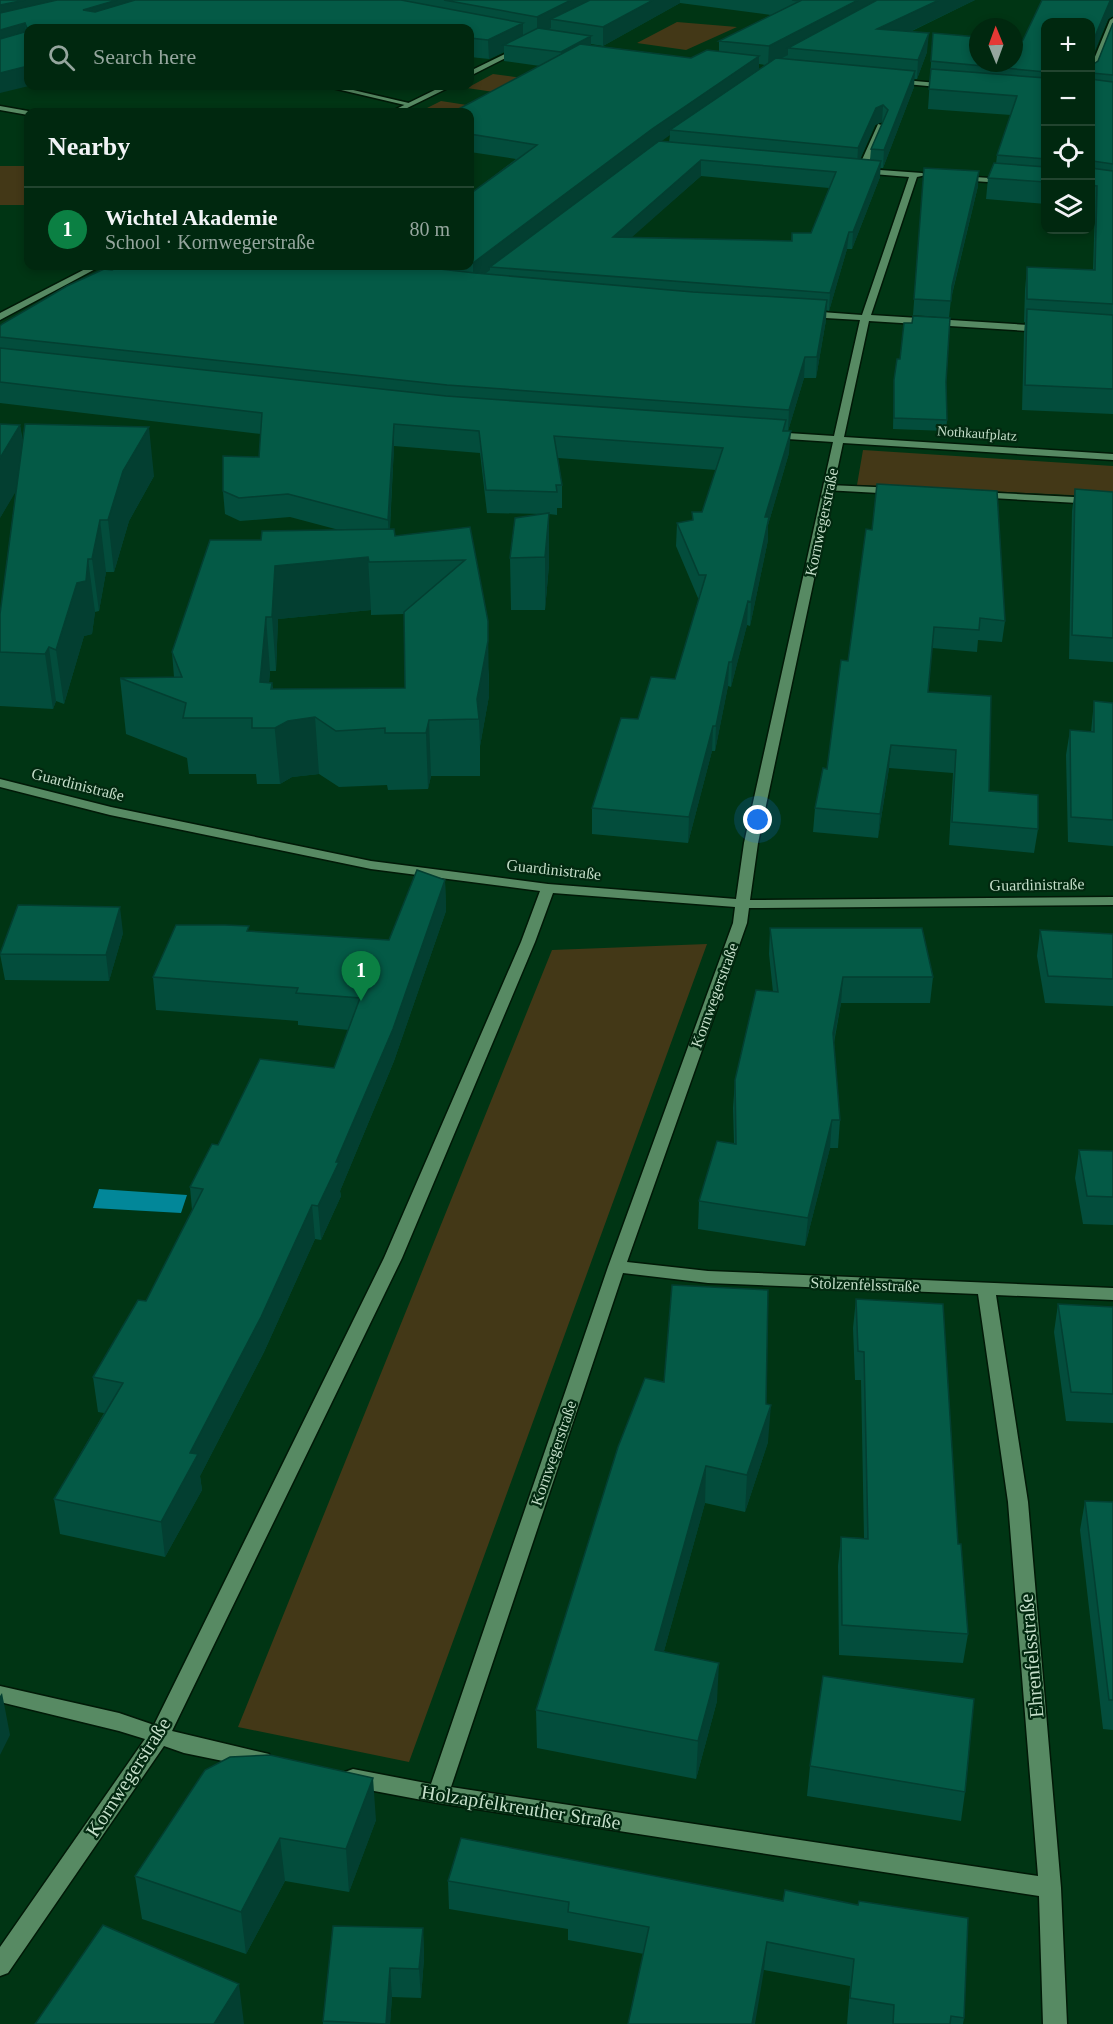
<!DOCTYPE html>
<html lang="en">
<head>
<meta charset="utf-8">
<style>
  :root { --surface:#00280f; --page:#0a3018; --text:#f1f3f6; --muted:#95a69e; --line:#22442f; --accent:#0b8043 }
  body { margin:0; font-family:Georgia,serif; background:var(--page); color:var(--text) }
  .controls { position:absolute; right:18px; top:18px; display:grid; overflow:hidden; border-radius:12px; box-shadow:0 3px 9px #0003 }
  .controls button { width:54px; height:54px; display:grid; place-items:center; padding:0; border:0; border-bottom:2px solid var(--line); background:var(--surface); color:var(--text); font:30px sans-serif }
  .compass { position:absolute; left:969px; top:18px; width:54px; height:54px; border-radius:50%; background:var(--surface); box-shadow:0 3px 9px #0003; rotate:359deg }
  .you { position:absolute; left:758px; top:820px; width:21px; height:21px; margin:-15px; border:4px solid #fff; border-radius:50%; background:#1a73e8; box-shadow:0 0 0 9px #1a73e833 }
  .badge { display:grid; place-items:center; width:39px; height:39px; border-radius:50%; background:var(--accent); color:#fff; font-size:20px; font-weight:700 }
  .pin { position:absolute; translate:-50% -50px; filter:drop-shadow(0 2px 3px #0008) }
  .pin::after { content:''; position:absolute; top:32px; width:21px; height:18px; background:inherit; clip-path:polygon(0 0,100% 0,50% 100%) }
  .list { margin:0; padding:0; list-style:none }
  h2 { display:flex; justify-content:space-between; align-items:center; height:78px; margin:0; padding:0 24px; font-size:26px }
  h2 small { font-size:20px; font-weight:400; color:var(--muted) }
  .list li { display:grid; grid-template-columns:39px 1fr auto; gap:18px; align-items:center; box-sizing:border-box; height:84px; padding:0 24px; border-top:2px solid var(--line) }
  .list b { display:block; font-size:22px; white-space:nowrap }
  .list p { margin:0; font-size:20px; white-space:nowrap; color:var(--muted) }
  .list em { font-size:20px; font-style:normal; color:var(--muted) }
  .icon { flex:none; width:33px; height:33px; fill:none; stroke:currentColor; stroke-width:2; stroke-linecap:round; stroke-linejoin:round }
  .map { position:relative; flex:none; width:1113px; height:2024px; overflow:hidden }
  .search { position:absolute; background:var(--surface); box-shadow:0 3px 9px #0003; left:24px; top:24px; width:450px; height:66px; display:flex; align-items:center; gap:15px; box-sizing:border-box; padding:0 21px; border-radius:12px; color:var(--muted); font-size:22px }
  .panel { position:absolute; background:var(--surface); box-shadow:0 3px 9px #0003; left:24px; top:108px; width:450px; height:162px; border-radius:12px }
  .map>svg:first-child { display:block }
  .green { fill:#433817 }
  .water { fill:#028799 }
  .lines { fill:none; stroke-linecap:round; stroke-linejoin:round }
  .service-casing { stroke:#011907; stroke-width:3 }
  .minor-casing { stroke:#011907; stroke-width:3 }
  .tertiary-casing { stroke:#011907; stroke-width:3 }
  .service { fill:#578a63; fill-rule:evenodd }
  .minor { fill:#578a63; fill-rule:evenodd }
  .tertiary { fill:#578a63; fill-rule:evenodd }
  .wall { fill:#034d3c; fill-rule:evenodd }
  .shaded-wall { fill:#033f31 }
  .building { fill:#045a46; stroke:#033f31; stroke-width:1.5; fill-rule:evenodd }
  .labels { text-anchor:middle; stroke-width:4.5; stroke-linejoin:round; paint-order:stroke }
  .far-street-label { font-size:14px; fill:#c4dec9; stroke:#022910 }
  .street-label { font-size:16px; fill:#c4dec9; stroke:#022910 }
  .near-street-label { font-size:20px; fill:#c4dec9; stroke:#022910 }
</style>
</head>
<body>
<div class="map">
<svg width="1113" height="2024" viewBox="0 0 1113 2024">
  <rect width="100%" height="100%" fill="#003514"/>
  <path class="green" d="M677,22L737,27L686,50L637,43Z
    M493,74L565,84L507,94L467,88Z
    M441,101L493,109L470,112H419Z
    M0,166H28V205H0Z
    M863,450L1113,466V497L857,485Z
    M707,944L409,1762L238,1727L552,950Z"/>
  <path class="water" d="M99,1189L187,1195L181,1213L93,1208Z"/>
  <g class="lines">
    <g class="service-casing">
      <path id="service" d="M324,86H336L413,104L409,106Z
        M829,485L897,488L902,491L897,494L825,490L824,488Z
        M978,492L1113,499V505L974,497L973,495Z"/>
    </g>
    <g class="minor-casing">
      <path id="minor" d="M1113,18V29L1094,80L1090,82V69L1110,20Z
        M521,46L527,47L470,76V71Z
        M443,86H452L399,112H390Z
        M0,106L28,111L31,112L28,115L0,110Z
        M878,124L885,126L866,169L922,173L926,175L917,177L871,315L1044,326L1049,329L1044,332L869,321L844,437L1113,454V460L843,443L758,843L750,900L1113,897V905L749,908L747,923L627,1262L708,1271L1113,1288V1300L996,1295L1028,1502L1061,1888L1067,2024H1043L1039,1896L438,1803L353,1787L345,1784L342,1778L345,1772L353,1769L431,1784L608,1267L733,923L735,907L553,893L535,942L402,1258L172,1731L269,1754L273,1760L269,1766L262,1769L184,1753L164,1746L8,1973L0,1976V1947L145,1739L119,1731L0,1702V1686L119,1713L154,1725L384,1258L521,942L540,891L371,869L110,815L0,787V779L111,807L371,861L548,884L736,899L744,843L833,442L772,438L767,435L772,432L834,436L860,320L808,317L803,314L808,311L862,315L909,177L861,173L857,171ZM623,1273L708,1283L978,1294L1008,1502L1038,1876L451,1787Z
        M961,176L1046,182V186L958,180V176Z
        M91,266H101L0,320V313Z"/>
    </g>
    <g class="tertiary-casing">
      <path id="tertiary" d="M892,79L949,84L953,86L949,88L895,83Z"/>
    </g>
    <use href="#service" class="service"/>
    <use href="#minor" class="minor"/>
    <use href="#tertiary" class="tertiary"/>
  </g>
  <path class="wall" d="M0,0H975L910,32L927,52L917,79H914V87L883,168H880V177L852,249H847L829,311L826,310V320L816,378H804L788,431L789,453L768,525V540L750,626L747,625L731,687L728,686L715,751H712L688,843L592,834V808L638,719L675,679L699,598H698L676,546L677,523L692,521V512H702L716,470L558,458L562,485V508H557V515L549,514V565L545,610H511L510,558L544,514L487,513L480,453L394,446L390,529L395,536L470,527L489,675V696L480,746V776H431L428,789L388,790L387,785L339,787L319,774L292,777L280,784H257L256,774H189L187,758L126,734L120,678L174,677L172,652L261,540L339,530L290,517L240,521L225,514L223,491L259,457L261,434L0,403V326L112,270L119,266H470V194L516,159L470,152V112L540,66L504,61V52L489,59L470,57V28H28L0,93ZM680,3L771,15L719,41V51L691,58L591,45V44L603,46ZM759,64L765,65L759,70ZM882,122L883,123L871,149L870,160L860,159L875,125ZM670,135L669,142L661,141L664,138ZM701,176L829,188L811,233H792L791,241L631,237ZM371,610V615L404,614L405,688L273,689L272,683H269L270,671H276L278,619Z
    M1042,0H1113V16L1108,19L1091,60L1092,65L1098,61L1113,23V414L1022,410L1024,333L1025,322H1024L1025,290L1027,267L1093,270L1095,207H1090V22H1046V204L986,199L988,178L994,163L996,164L997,155L1011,115L928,109L933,33L978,37V63H1014V40H1023Z
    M69,86H93L81,89Z
    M924,168L978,186L951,299L949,318L913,315Z
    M894,380L946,382L947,420L946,431L893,429Z
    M20,425L23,442L154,476L129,521L114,572H106L99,611L95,612L92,634L84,636L64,704L56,701L53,709L0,706V614L16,490L0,518Z
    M1075,489L1113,492V662L1069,659L1072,511Z
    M866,529L1005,621L1002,642L978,640L977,652L932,648L928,692L989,791L1038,829L1034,853L949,845L953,773L889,768L878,838L813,832L815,808L827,769L848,661Z
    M1094,701L1113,703V846L1068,842L1066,755L1070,730L1091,732Z
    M445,880L446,911L394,1061L340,1191L341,1196L321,1240L315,1239L264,1352L200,1476L202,1490L165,1557L60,1534L54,1499L104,1413L98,1412L93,1377L146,1301L192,1210L190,1187L218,1145L334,1068L349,1030L298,1025V1021L156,1010L153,977L249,931L389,940Z
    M770,928L933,977L930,1003H841L834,1043L840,1120L838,1148H830L805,1246L698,1229L699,1201L734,1143L733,1108L735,1080L773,992L769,954Z
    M1040,930L1113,934V1006L1045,1003L1037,956Z
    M123,933L109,981L5,980L0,954Z
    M1079,1150L1113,1151V1225L1083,1224L1075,1178Z
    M856,1299L958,1544L968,1634L963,1663L839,1655L838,1566L841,1537L864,1538L861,1380H855L853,1328Z
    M1058,1304L1113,1307V1423L1066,1421L1054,1332Z
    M664,1382L766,1404L768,1442L745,1512L705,1503L664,1651L717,1701L696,1779L537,1748L536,1710Z
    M1085,1501L1113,1502V1730L1103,1729L1080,1530Z
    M270,1755L376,1820L349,1892L285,1881L246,1954L142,1919L135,1876Z
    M810,1766L965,1792L961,1821L807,1796Z
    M448,1881L783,1901L964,2018L963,2024H847L850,1986L764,1970L644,1954L568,1940V1929L449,1909Z
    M423,1928L424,1958L421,1998L392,1997L390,2024H323V2021Z"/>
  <path class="shaded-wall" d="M25,0H115L0,24V5Z
    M117,0H179L85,28L83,10Z
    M571,0H608L551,19V28L537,35V17Z
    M653,0H680V3L603,46V27Z
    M858,0H891L788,48V55L768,65L769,46Z
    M939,0H975L876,48L877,29Z
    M1112,0H1113V16L1108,19L1090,62V48L1110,1Z
    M25,23L27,42L0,50V30Z
    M523,23V42L504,45V52L489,59L488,40Z
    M929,33L927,52L917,79L918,60Z
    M591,36V52L561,68V52Z
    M759,56V72L670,130V135L490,267V270L473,283V263L652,129Z
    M28,66V86H29L0,93V73Z
    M915,71L914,87L883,168L884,150Z
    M81,86H93L81,89Z
    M883,105L882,122L875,125L857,166L858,148L876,108Z
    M701,160V176L613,254V237Z
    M881,161L880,177L852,249L853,232Z
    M979,171L978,186L950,302L952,286Z
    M849,232L847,249L829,311L830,293Z
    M827,300L826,320L816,378L817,357Z
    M805,357L804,378L788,431L789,410Z
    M394,424V446L389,543L388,520Z
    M20,425L27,473L0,518V458Z
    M149,427L154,476L129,521L114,572L108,520L123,471Z
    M791,431L789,453L768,525V540L750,626L751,602L765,517Z
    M549,513V565L545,610V557Z
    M100,520L106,572L99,611L92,559Z
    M368,557L371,610L278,619L276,671L272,617L275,566Z
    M88,559L95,612L92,634L84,636L64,704L56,650L77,583Z
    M748,601L747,625L731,687L732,662Z
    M266,617L270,671L265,728L260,682Z
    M488,621L489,696L480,746L479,719L477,699Z
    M49,647L56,701L53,709L45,654Z
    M729,662L728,686L715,751L716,726Z
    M272,683L276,727L288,721L315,717L319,774L292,777L280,784L271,689Z
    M429,720L431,776L428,789L426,733Z
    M713,726L712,751L688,843L689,817Z
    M891,745L889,768L878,838L880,814Z
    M445,880L446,911L394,1061L340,1191L341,1196L321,1240L318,1206L336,1162Z
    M120,907L123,933L109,981L106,955Z
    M843,977L841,1003L830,1060L833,1033Z
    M832,1120L830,1148L805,1246L808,1218Z
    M312,1205L315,1239L264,1352L200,1476L202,1490L165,1557L161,1522L190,1453Z
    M771,1405L768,1442L745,1512L747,1475Z
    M706,1466L705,1503L654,1687L655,1650Z
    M719,1663L717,1701L696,1779L698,1741Z
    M2,1693L10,1735L0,1755V1696Z
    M373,1778L376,1820L349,1892L346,1849Z
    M280,1838L285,1881L246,1954L241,1912Z
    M423,1928L424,1958L421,1998L419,1969Z
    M767,1942L764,1970L755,2024H752Z
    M390,1968L392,1997L390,2024H386Z
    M239,1984L244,2024H214Z"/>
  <path class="building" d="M0,0H25L0,5Z
    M57,0H117L83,10L95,12L135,0H401L523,23L488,40L470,38V28H28V66L0,73V39L28,31L25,23L0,30V13Z
    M444,0H571L537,17Z
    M590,0H653L603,27L551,19Z
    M792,0H858L769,46L719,41L800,1Z
    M877,0H939L877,29L929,33L918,60L788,48Z
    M1042,0H1112L1110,1L1090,48V22H1046V72L931,61L933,33L978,37V63H1014V40H1023Z
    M1113,23V75L1092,73L1090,78V51L1092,65L1098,61Z
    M538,28L591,36L561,52L504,45Z
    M580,44L691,58L707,50L759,56L652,129L473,263L470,262V194L537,145L470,134V112H453Z
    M776,58L915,71L884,150L871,149L888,110L883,105L876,108L858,148L670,130Z
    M931,69L1046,78V159L997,155L1017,96L929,89Z
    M1090,79L1113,82V164L1093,161L1091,168L1113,171V304L1027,299V267L1095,270L1097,186L1090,185Z
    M659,141L881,161L853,232H849L830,293L490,267ZM701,160L836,172L811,233H792V241L613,237Z
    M994,163L1046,167V182L988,178Z
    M924,168L979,171L952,286L951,301L914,299Z
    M119,266H414L475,273L693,292L827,300L817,357H805L789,410L447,385L0,337V326L2,324L67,286L104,269L112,270Z
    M1027,309L1113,315V389L1025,385Z
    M913,316L950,318L946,382L947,420L894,418V380L897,359H900L904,323H912Z
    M0,348L446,396L786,420L783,431H791L765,517H769L751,602L748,601L732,662H729L716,726H713L689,817L592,808L621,718L638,719L651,677L675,679L706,575H699L677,523L693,520L692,512H702L723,448L554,436L562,485H556L557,492L486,490L479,431L394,424L388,520L288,494L239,498L223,491V456L259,457L262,413L0,382Z
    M0,424L20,425L0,458Z
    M25,424L149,427L123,471L108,520H100L92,559H88L86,581L77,583L56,650L49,647L45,654L0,652V614Z
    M877,484L997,491L1005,621L980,618L979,630L934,627L928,692L991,696L989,791L1038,795V829L952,822L956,750L891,745L880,814L815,808L823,768L827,769L841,660L848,661L866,529L872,530Z
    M1075,489L1113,492V638L1072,635Z
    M549,513L545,557L510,558L515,518Z
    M470,527L488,621V641L477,699L479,719L429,720L426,733H385V728L336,731L315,717L288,721L275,728H252V718H183L186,703L120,678L182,677L172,652L210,540H261L262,531L394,529L395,536ZM368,557L369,562L465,560L404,612L405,688L271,689L272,683L260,682L266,617H272L275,566Z
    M1094,701L1113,703V820L1071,817L1070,730L1094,732Z
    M417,870L445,880L393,1029L336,1162H339L318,1206L312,1205L261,1317L190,1453L198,1454L161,1522L54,1499L123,1383L93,1377L138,1300L146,1301L203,1189L190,1187L212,1144L218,1145L260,1059L334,1068L360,998L296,993L298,988L153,977L176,925H225L249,926L247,931L389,940Z
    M18,905L120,907L106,955L0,954Z
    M770,928H922L933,977H843L833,1033L840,1120H832L808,1218L699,1201L717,1141L736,1144L735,1080L756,990L778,992Z
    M1040,930L1113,934V979L1048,976Z
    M1079,1150L1113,1151V1197L1087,1196Z
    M672,1285L768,1290L766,1404L771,1405L747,1475L706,1466L655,1650L719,1663L698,1741L536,1710L618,1447L645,1378L664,1382Z
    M856,1299L943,1304L958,1544H961L968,1634L842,1625L841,1537L868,1539L864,1352L858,1351Z
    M1058,1304L1113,1307V1394L1071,1392Z
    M1085,1501L1113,1502V1700H1109Z
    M823,1676L974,1699L965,1792L810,1766Z
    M270,1755L373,1778L346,1849L280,1838L241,1912L135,1876L205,1770L230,1757Z
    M461,1838L783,1901L785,1890L858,1905L859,1901L968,1918L964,2018L951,2016L950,2024H893L894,2005L850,1998L854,1959L767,1942L752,2024H628L649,1927L568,1912L569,1902L448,1881Z
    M103,1925L239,1984L214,2024H35Z
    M333,1926L423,1928L419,1969L390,1968L386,2024L323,2021Z"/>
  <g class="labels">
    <g class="far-street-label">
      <text transform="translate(977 433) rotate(4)" y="5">Nothkaufplatz</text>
    </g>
    <g class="street-label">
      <text transform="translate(821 522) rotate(-78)" y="6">Kornwegerstraße</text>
      <text transform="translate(78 784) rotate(14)" y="6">Guardinistraße</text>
      <text transform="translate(554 869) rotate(6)" y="6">Guardinistraße</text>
      <text transform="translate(1037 884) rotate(-1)" y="6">Guardinistraße</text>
      <text transform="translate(714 995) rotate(-70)" y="6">Kornwegerstraße</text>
      <text transform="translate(865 1284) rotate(2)" y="6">Stolzenfelsstraße</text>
      <text transform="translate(553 1453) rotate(-71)" y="6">Kornwegerstraße</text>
    </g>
    <g class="near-street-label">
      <text transform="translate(1031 1656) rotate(-95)" y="7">Ehrenfelsstraße</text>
      <text transform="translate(128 1777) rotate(-57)" y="7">Kornwegerstraße</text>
      <text transform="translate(521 1807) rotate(9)" y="7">Holzapfelkreuther Straße</text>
    </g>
  </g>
</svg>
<div class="controls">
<button>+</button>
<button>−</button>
<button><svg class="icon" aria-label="locate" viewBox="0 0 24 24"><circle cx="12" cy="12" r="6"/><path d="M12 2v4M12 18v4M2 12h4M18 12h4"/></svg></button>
<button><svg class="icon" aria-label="layers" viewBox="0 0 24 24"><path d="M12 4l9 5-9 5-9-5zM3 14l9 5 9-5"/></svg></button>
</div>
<svg class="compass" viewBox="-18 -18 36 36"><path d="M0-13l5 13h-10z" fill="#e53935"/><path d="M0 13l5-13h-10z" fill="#95a69e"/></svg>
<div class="you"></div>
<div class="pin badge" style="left:361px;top:1001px">1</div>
<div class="search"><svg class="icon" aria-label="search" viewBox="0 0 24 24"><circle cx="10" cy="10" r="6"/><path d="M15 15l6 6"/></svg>Search here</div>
<section class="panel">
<h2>Nearby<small></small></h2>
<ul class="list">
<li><span class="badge">1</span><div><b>Wichtel Akademie</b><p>School · Kornwegerstraße</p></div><em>80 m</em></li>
</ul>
</section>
</div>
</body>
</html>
